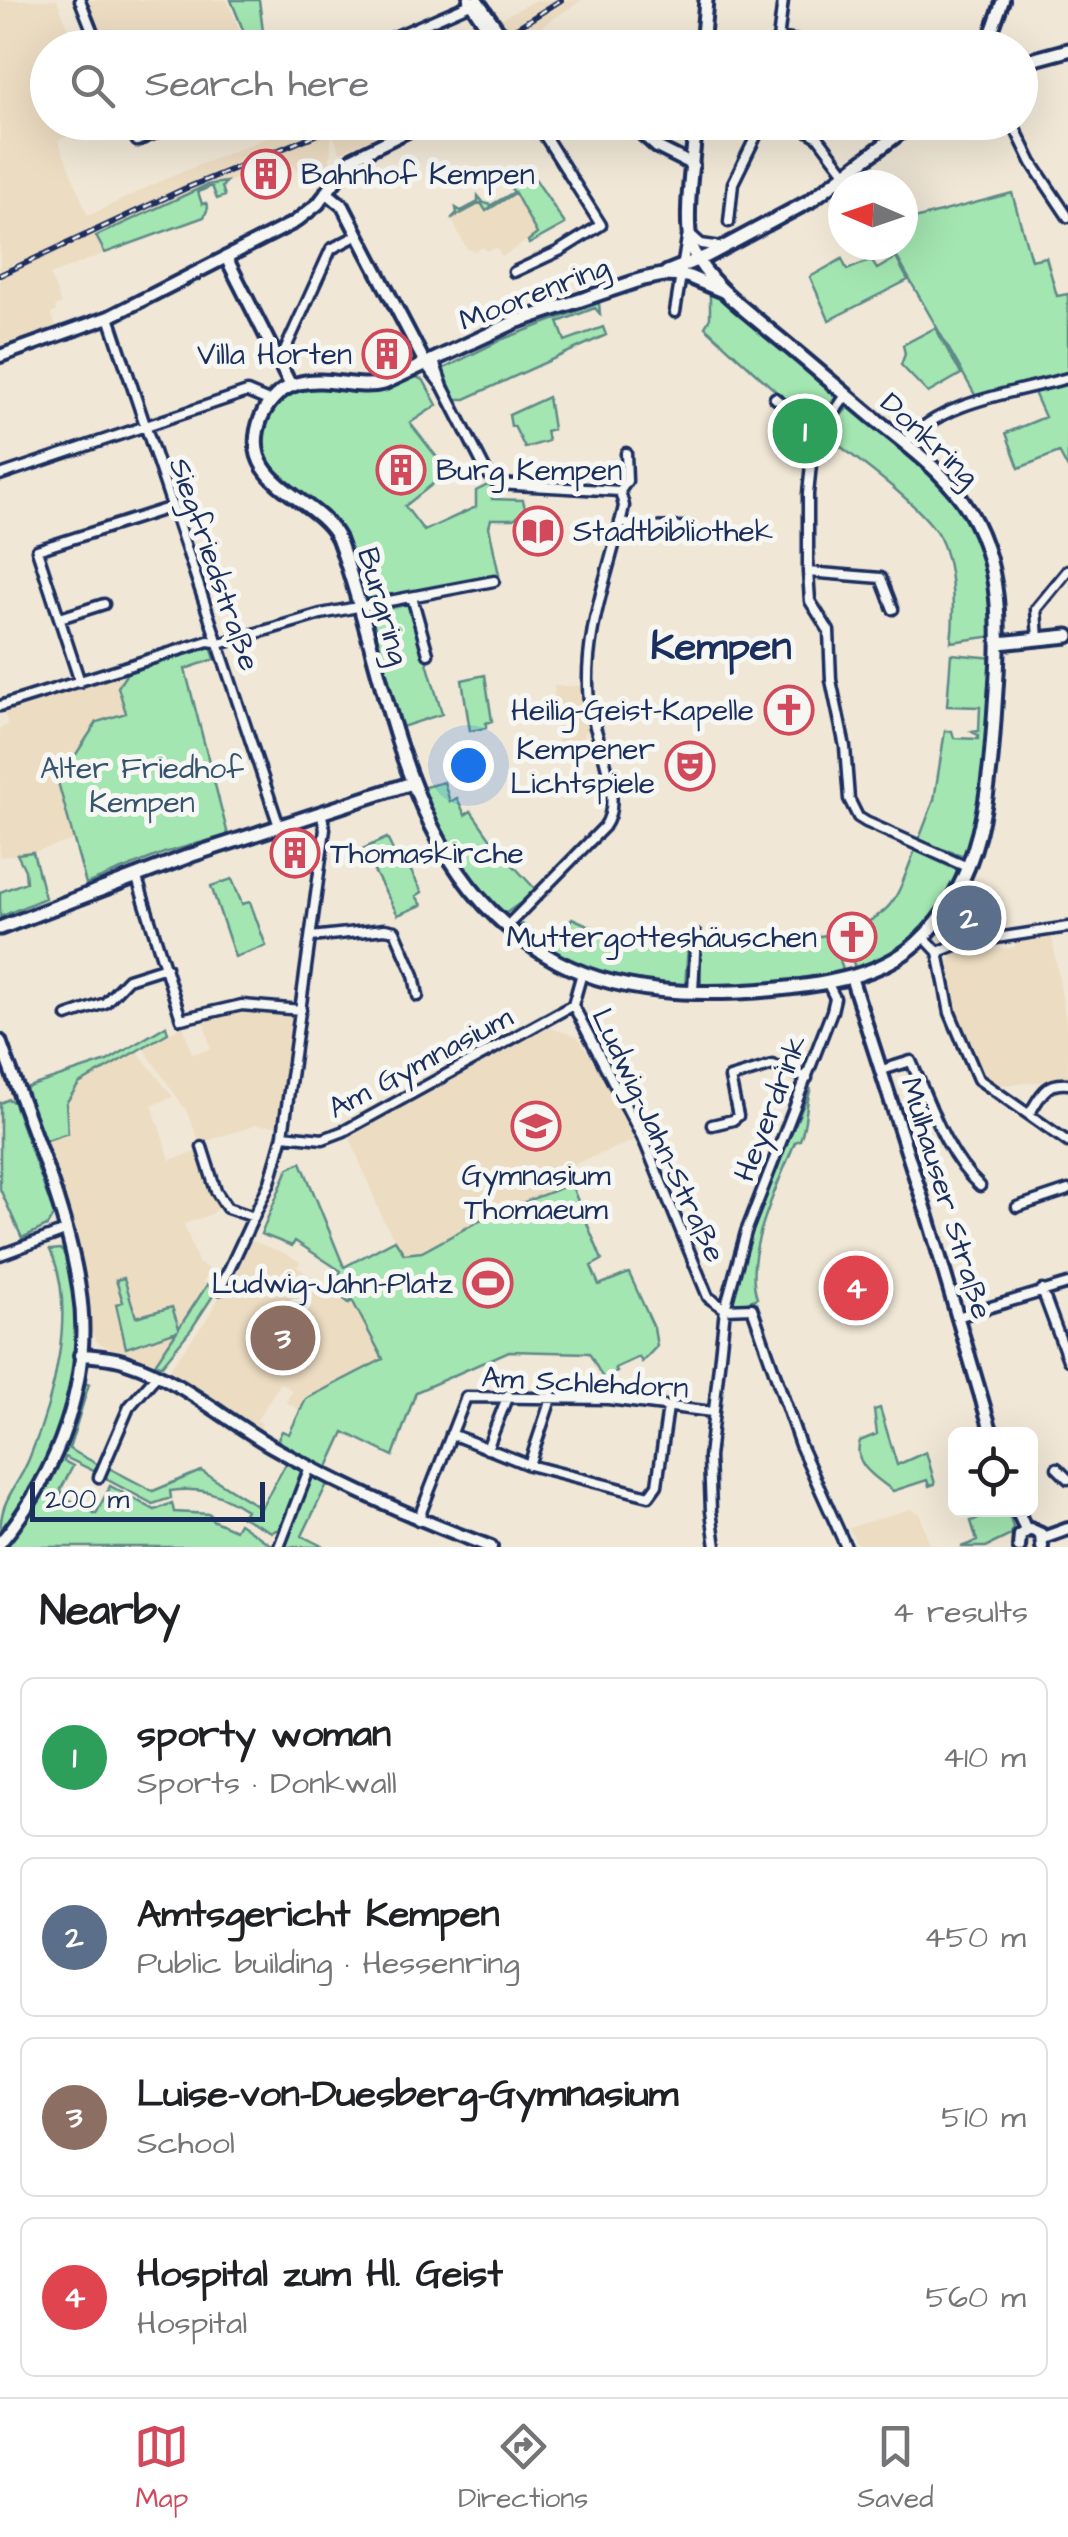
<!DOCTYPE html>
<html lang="en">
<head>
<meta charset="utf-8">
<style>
  :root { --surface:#fff; --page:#f6f6f6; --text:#202124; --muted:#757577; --line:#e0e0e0; --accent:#d1495b }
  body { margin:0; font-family:"Architects Daughter",sans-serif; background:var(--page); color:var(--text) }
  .controls { position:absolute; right:30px; bottom:30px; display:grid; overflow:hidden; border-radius:15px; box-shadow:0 10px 40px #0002 }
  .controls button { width:90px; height:90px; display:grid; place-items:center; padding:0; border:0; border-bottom:2px solid var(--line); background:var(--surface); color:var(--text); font:50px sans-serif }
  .compass { position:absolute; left:828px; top:170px; width:90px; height:90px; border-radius:50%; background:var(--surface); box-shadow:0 10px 40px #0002; rotate:272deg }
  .scale { position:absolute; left:30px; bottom:25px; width:235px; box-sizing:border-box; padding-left:10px; border:5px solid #1b2f5e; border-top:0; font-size:28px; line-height:35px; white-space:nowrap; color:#1b2f5e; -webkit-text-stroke:8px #f6f6f2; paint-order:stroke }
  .you { position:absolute; left:468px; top:765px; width:35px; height:35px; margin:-25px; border:8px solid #fff; border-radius:50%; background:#1a73e8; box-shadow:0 0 0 15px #1a73e833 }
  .badge { display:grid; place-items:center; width:65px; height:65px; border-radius:50%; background:var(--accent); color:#fff; font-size:32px; font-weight:700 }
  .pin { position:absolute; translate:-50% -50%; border:5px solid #fff; box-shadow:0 2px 10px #0006 }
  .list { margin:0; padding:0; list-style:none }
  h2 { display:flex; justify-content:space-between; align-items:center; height:130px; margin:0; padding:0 40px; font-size:42px }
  h2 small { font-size:32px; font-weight:400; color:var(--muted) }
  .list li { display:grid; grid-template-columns:65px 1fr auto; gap:30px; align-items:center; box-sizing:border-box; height:160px; margin:0 20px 20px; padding:0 20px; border:2px solid var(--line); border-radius:15px }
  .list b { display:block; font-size:38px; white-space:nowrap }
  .list p { margin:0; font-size:32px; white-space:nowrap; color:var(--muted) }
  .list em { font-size:32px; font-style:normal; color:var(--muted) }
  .icon { flex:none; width:55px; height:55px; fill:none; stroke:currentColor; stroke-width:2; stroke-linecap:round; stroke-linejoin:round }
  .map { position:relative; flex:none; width:1068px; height:1547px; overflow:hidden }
  .search { position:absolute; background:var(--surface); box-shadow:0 10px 40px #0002; left:30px; right:30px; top:30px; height:110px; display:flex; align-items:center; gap:25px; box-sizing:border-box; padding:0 35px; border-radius:55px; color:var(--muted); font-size:38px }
  .sheet { height:850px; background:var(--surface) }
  nav { display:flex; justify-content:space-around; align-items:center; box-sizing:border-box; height:140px; border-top:2px solid var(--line); background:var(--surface); font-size:28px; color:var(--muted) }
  nav a { display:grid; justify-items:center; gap:5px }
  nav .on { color:var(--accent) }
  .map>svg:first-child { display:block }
  .built { fill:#ecdcc2 }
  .green { fill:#a3e6b1; stroke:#5f8a88; stroke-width:2.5 }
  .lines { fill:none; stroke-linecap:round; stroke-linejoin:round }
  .minor-casing { stroke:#1b2f5e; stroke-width:15 }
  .tertiary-casing { stroke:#1b2f5e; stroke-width:18 }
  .secondary-casing { stroke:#1b2f5e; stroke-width:19 }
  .minor { stroke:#f6f6f2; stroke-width:8 }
  .tertiary { stroke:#f6f6f2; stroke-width:10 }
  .secondary { stroke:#f6f6f2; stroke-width:11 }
  .rail-casing { stroke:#1b2f5e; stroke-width:6 }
  .rail { stroke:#f6f6f2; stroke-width:2.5; stroke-dasharray:8; stroke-linecap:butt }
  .labels { text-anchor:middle; stroke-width:10; stroke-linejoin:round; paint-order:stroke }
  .poi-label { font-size:30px; fill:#1b2f5e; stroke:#f6f6f2; text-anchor:end }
  .street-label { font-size:30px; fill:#1b2f5e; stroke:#f6f6f2 }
  .park-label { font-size:30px; fill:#36546f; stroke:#f6f6f2 }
  .district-label { font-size:40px; font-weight:bold; fill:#1b2f5e; stroke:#f6f6f2 }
</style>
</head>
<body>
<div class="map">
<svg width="1068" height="1547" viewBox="0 0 1068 1547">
  <rect width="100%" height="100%" fill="#f0e7d6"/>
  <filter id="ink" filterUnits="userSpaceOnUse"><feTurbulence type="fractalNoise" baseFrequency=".01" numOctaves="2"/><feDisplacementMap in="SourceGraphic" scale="20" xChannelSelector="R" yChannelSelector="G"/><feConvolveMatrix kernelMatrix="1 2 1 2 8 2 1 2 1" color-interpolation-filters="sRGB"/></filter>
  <g filter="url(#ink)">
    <path class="built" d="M0,0H57L76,47L48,48V122L102,123L58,140L88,216L165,179L303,123H390L392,129L340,152L334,137L331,138L330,163L319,175L301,174L290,163L287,164L291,176L246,194L239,178L217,186L207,185L96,236L105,253L50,275L61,304L55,307L56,312L51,314L57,329L0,349Z
      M84,0H227L244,41L238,44L240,48L103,47Z
      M536,0H582L519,41L496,21Z
      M515,193L537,234L502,257L497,248L486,251L483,247L475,251L467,249L451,219L481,203L487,211Z
      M127,673L118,687L126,713L97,722L58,782L74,840L33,852L0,857V728L8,725L4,712Z
      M554,686H582V707L588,725V731L583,733L585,738L558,746Z
      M1052,937L1068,1035V1080L999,1085L988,1078L980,1067L958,1014L948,961L955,951L982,947L983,952L1015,947V942Z
      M253,1012L292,1017L278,1126L256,1125L200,1143L186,1110L144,1049L183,1025L192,1054L211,1049L203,1019Z
      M547,1027L578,1037L609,1087L635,1140L564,1168L571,1184L488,1216L422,1252L404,1254L383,1220L349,1135Z
      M138,1052L173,1097L152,1105L170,1160L199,1151L213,1197L219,1207L212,1214L184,1224L198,1263L210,1270L203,1282L207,1285L155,1364L105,1346L97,1342L92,1333L88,1334L83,1273L75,1235L44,1141L67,1133L66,1103L79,1084L130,1054Z
      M252,1241L284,1253L300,1262L297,1267L348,1302L351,1299L383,1359L306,1399L300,1410L286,1402L292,1390L280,1383L257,1420L262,1424L259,1430L168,1371L206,1320Z
      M910,1509L920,1514L930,1547H858L849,1528Z"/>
    <path class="green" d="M231,0H259L265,47H250Z
      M520,170L526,177L521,183L532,176L536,180L565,224L529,244L528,241L537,234L515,193L486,211L481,203L451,219L457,213L456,208L461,211L478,202V196L484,203L491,205L514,192L504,180Z
      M226,182L222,187L225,196L217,199L212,186L198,192L202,204L206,203L208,208L204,217L105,253L96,236L207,185Z
      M1012,193L1031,260L1046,257L1057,296L1068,294V376L978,400L890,245H903V222Z
      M896,258L908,280L829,320L810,277L842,259L847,270L871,260L877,269Z
      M689,279L719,295L836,390L837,395L817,423L812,424L705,327L710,318V295L704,289L687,286Z
      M599,303L600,314L595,308L558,322L565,341L603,327L606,335L465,399H455L443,369L503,339Z
      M935,328L961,374L928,393L901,365L905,354L903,345Z
      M413,375L424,381L437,405L410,423L446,469L443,476L405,506L424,531L476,507V491L488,485L499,490V496L492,495V499L523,500L526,512L513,519H491L489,527L499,575L362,602C354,577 350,543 334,522C318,500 286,493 270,469C261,455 261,441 265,425C275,374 371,380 413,375Z
      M1068,381V469L1059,452L1019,468L1006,433L1045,417L1033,390Z
      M548,397L553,429L546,431L548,441L525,448L514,426H511L509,415Z
      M851,404C944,480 988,507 994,636L951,642C955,610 954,553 933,527C906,493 859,462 825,434Z
      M410,604L442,714L399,728L367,613Z
      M211,647L215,659L185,669L228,835L164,853L86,884L58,782L97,722L126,713L118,687L127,673Z
      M951,654L994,658L981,809L967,854L962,855L918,842L934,800L945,731H952L954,738L978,739V735L972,732L979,731L980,707L947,706Z
      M485,675L492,721L486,723V728L470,731L462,680Z
      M444,782L450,802L457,798L465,815L471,811L497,848L537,891L502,916L458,864L417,789Z
      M387,838L397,859L404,858L422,892L416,896L422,905L398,915L362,849Z
      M915,850L957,870L959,876C932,926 910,949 856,971L844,934C897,909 894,904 915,850Z
      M33,852L45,898L0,917V892L26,882L25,870L17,854Z
      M232,879L242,904L250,902L266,946L235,957L211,886Z
      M572,918L614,937L688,946L685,986C674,988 659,985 647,984C596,978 559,958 518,928L522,924L555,947Z
      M833,934L844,974L791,984L701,986L699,947L770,944Z
      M166,1026L168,1033L79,1084L66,1103L68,1133L44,1141L25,1088L107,1061Z
      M811,1088C805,1105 807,1124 800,1140L795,1142C779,1183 742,1254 757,1298L738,1306L732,1302C729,1270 795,1126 811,1088Z
      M9,1099L14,1103L54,1214L47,1226L22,1238L0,1189V1103Z
      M301,1162L344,1267L395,1240L404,1254L422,1252L488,1216L571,1184L602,1260L591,1266L599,1285L629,1273L654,1328L657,1346L642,1362L639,1357L615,1368L617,1372L611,1375L614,1382L604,1380L589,1353L509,1351L416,1392L393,1456L344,1432L327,1469L277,1441L282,1431L289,1434L306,1399L383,1359L352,1300L349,1303L330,1288L341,1271L295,1241L292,1246L261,1234L288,1169Z
      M60,1249C71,1259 70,1278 73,1292C87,1381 52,1467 0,1536C0,1498 15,1492 29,1459C53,1402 78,1308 50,1250Z
      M124,1278L136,1317L172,1307L179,1328L207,1285L216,1291L192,1328L162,1365L155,1364L177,1331L126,1348L116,1304L123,1302L116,1280Z
      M83,1384H89L69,1449L101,1466L98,1473L65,1457L64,1461L73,1466L61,1489L63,1496L96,1514L110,1486L155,1510L172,1503L174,1512L210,1514L212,1520L235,1530L239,1523L274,1547H3C39,1495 68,1446 83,1384Z
      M880,1408L897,1465L926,1452L935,1484L929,1486L927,1480L893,1491C876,1477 852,1465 860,1441L877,1434L874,1410Z
      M287,1462L301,1471L281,1528L272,1532L242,1517L246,1510C220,1493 201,1487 170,1491L171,1498L153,1504L108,1480L104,1474L107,1467L153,1491L201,1471L261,1508Z
      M313,1477L327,1484L302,1536L324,1547H286L295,1509L308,1479Z
      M996,1510H1007L1013,1527L1011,1535L986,1547H961L977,1541L971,1521L997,1513Z"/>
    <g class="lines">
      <g class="minor-casing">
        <path id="minor" d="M80,0L99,48
          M778,38L842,48
          M369,48L475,2
          M596,48H613
          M777,48L783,0
          M129,122L137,141L181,122
          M793,122L818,137L846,174
          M1012,122L1032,163L1068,217
          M729,222L733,183L763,122
          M690,234L701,244L721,247
          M514,272L559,251L601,225L536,122
          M675,312L687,238
          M109,317L279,826
          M434,361L443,387L487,473L497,484L620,491
          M279,363L331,249L358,235
          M426,365L443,387
          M846,395L813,444L808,494V572L810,601L829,631L831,680L845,747L849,799L858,817L866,822L967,867
          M775,398L818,433
          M905,443C943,400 1015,393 1068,378
          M0,475L247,392L271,402
          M620,491L627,481L626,453
          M620,522L643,528L688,527
          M808,572L881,578L893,609
          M412,597L428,654
          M60,618L104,604
          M1038,639L1036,609L1068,570
          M80,682L37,550L172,507
          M0,706L208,641L223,643L321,614L494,581
          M136,875L181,1019L242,1005L301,1010
          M507,926L604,827C626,798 594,737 589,702C582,634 610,571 624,506L620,491
          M311,937L385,929L395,931L414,975L418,996
          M924,937L938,952L950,1013L978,1079L1068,1142
          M938,952L958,944L1068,927
          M582,973L573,1005L645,1143L708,1297L725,1309L752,1308L800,1445L846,1547
          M693,991L696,935
          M67,1016L105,1003L128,979L166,967
          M882,1070L911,1061C929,1102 946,1155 980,1186
          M1030,1113C1041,1095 1045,1082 1068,1084
          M712,1125L733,1120L738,1116L730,1078L773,1065L807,1078
          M283,1135L323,1139L344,1131L573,1005
          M202,1147L216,1191L227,1208L254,1217
          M1017,1207L1068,1190
          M0,1255L65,1231
          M220,1289L270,1182L283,1135L325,829L321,812
          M1042,1290L1068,1360
          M957,1317L1068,1284
          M451,1434L529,1465L649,1496L657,1485L668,1407
          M487,1449L508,1395
          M529,1465L552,1396
          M1057,1468L1068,1479
          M99,1477L129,1407L157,1375
          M418,1520L466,1397L608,1399L712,1412
          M279,1547L310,1467
          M716,1547L711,1511L709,1457L725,1309L746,1232L832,1011L835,998L827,982"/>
      </g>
      <g class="tertiary-casing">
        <path id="tertiary" d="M469,0L484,23
          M477,0L498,30L521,48
          M986,48L1003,0
          M629,122L657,147L693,165
          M326,192L343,206L426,365
          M226,257L291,386
          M0,356L109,317L295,222L318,204L353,158L426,122
          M851,977L928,1217L992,1434
          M0,1041C27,1118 67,1208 79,1288C94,1379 58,1474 0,1543
          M80,1355C95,1356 112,1357 126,1362C180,1379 224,1419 273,1447C343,1487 416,1519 491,1547
          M1017,1510L1026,1530
          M1043,1538L1068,1529
          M1019,1547L1020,1535L1030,1529L1041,1534L1042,1547"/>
      </g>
      <g class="secondary-casing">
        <path id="secondary" d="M702,48L706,0
          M1020,63L1068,50
          M696,122C694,150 682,228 693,251C709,284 742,307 769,330C805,359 839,389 875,419C906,444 939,468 962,500C1005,560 1000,635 995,705C990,787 983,884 917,943C880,976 827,984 779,989C703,996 614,997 546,955C399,866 392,683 338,538C315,494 236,485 261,418C268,401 282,387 300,383C328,376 356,390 384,383L515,322L643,279L663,275L687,276L725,292
          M667,272L707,256L810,201L914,122
          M999,643L1068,636
          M0,928L192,855L412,783"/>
      </g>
      <use href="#minor" class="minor"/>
      <use href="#tertiary" class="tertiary"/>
      <use href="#secondary" class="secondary"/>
      <g class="rail-casing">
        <path id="rail" d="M485,48L561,0
          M0,275L184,189L347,122"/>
      </g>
      <use href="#rail" class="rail"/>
    </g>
  </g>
  <defs>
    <g id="building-ring" transform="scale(2.5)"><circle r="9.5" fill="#f6f6f2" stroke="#d1495b" stroke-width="1.5"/><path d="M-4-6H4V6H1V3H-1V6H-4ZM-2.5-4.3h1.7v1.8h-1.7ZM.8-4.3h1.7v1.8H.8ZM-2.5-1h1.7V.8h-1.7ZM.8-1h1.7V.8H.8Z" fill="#d1495b"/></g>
    <g id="library-ring" transform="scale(2.5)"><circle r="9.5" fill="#f6f6f2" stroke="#d1495b" stroke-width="1.5"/><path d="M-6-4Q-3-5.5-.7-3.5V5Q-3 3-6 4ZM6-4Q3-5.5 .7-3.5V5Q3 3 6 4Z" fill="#d1495b"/></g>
    <g id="church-ring" transform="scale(2.5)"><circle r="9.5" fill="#f6f6f2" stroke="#d1495b" stroke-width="1.5"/><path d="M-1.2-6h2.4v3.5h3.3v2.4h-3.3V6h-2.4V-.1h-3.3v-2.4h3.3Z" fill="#d1495b"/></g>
    <g id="theatre-ring" transform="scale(2.5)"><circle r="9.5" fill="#f6f6f2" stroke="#d1495b" stroke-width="1.5"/><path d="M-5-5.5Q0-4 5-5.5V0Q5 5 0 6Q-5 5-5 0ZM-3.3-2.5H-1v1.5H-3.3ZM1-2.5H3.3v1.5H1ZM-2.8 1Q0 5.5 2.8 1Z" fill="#d1495b"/></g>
    <g id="school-ring" transform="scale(2.5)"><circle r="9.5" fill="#f6f6f2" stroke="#d1495b" stroke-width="1.5"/><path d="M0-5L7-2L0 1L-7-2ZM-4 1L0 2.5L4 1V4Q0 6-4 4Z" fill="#d1495b"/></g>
    <g id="stadium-ring" transform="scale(2.5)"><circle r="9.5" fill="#f6f6f2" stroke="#d1495b" stroke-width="1.5"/><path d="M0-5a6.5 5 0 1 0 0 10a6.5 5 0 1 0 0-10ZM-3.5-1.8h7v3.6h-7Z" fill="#d1495b"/></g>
  </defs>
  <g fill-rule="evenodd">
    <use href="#building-ring" x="266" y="174"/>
    <use href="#building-ring" x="387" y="354"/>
    <use href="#building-ring" x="401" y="470"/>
    <use href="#library-ring" x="538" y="531"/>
    <use href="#church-ring" x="789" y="710"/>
    <use href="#theatre-ring" x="690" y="766"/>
    <use href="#building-ring" x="295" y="853"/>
    <use href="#church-ring" x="852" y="937"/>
    <use href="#school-ring" x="536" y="1126"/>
    <use href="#stadium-ring" x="488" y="1283"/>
  </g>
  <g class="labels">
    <g class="poi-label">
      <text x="301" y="184" text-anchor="start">Bahnhof Kempen</text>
      <text x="352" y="364">Villa Horten</text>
      <text x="436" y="480" text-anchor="start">Burg Kempen</text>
      <text x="573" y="541" text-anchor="start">Stadtbibliothek</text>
      <text x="754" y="720">Heilig-Geist-Kapelle</text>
      <text x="655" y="759">Kempener<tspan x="655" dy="34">Lichtspiele</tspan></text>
      <text x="330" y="863" text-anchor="start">Thomaskirche</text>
      <text x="817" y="947">Muttergotteshäuschen</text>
      <text x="536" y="1185" text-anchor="middle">Gymnasium<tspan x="536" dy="34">Thomaeum</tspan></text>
      <text x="453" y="1293">Ludwig-Jahn-Platz</text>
    </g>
    <g class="street-label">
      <text transform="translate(534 293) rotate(-21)" y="10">Moorenring</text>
      <text transform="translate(930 439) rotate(43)" y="10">Donkring</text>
      <text transform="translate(215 564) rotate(71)" y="10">Siegfriedstraße</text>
      <text transform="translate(384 606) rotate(74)" y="10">Burgring</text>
      <text transform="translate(420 1062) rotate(-28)" y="10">Am Gymnasium</text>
      <text transform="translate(770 1108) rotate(-69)" y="10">Heyerdrink</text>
      <text transform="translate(659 1135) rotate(65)" y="10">Ludwig-Jahn-Straße</text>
      <text transform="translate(947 1198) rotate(73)" y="10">Mülhauser Straße</text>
      <text transform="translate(585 1382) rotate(3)" y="10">Am Schlehdorn</text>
    </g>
    <g class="park-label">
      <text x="142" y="778">Alter Friedhof<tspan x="142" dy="34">Kempen</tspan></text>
    </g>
    <g class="district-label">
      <text x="721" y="659">Kempen</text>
    </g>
  </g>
</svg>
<div class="controls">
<button><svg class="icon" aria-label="locate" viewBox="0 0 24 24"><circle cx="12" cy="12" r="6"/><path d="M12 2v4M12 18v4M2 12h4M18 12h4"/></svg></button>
</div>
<svg class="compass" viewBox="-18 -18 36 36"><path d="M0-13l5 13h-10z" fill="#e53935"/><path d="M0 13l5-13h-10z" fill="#757577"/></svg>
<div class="scale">200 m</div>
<div class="you"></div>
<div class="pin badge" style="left:805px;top:431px;background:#2e9e5b">1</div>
<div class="pin badge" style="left:969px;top:918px;background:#5c6f8a">2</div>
<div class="pin badge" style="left:283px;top:1338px;background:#8d6e63">3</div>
<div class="pin badge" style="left:856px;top:1288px;background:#e0444e">4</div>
<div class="search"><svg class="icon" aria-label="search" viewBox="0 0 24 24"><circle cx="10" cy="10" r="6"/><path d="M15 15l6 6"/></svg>Search here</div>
</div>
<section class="sheet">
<h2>Nearby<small>4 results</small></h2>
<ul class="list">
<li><span class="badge" style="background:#2e9e5b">1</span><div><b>sporty woman</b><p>Sports · Donkwall</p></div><em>410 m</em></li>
<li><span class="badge" style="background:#5c6f8a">2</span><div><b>Amtsgericht Kempen</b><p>Public building · Hessenring</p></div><em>450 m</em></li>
<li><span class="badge" style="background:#8d6e63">3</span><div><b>Luise-von-Duesberg-Gymnasium</b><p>School</p></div><em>510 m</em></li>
<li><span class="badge" style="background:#e0444e">4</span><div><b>Hospital zum Hl. Geist</b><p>Hospital</p></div><em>560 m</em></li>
</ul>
</section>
<nav>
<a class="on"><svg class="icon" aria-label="map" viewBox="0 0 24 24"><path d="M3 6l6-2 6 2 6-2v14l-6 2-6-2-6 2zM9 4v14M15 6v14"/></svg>Map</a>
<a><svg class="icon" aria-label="directions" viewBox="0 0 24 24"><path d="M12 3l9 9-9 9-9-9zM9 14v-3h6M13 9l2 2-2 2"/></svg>Directions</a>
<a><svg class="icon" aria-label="saved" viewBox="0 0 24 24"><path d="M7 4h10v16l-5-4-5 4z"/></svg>Saved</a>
</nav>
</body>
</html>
